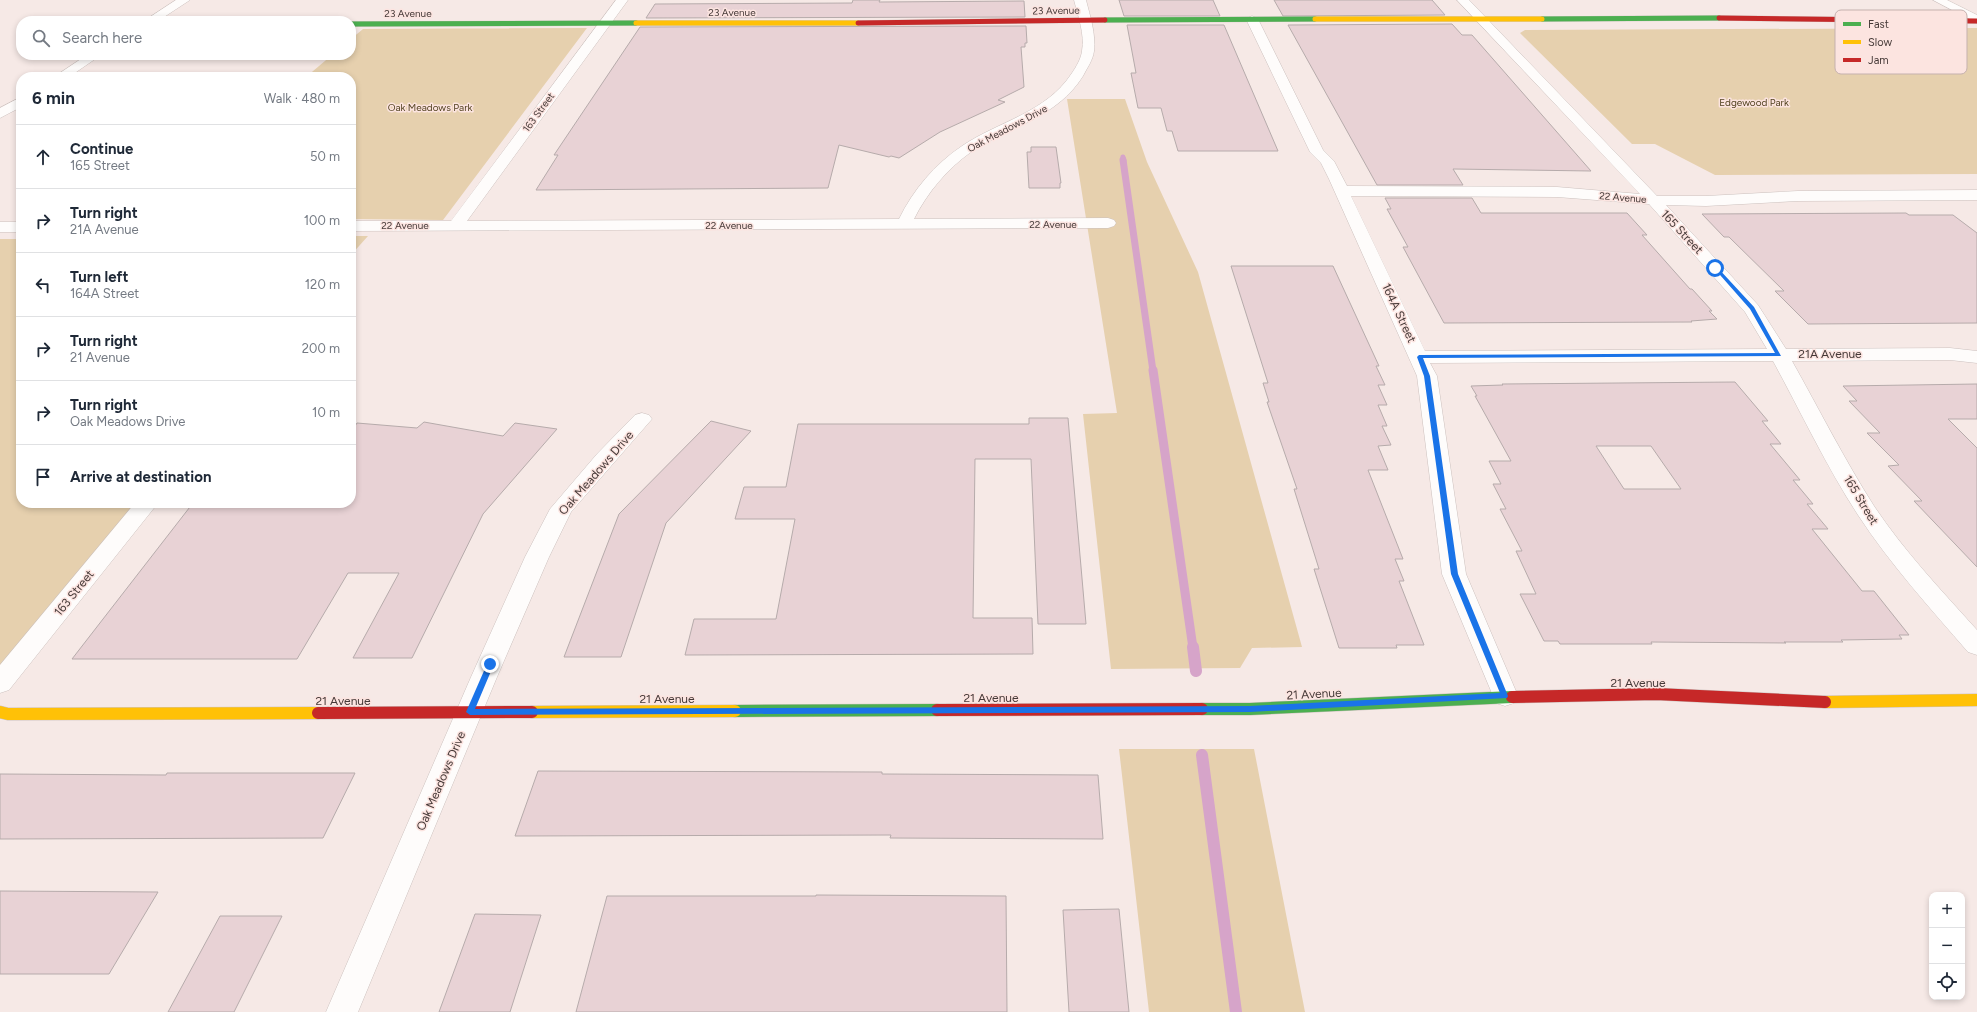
<!DOCTYPE html>
<html lang="en">
<head>
<meta charset="utf-8">
<style>
  :root { --surface:#fff; --page:#f2f2f3; --text:#1f2937; --muted:#747a83; --line:#e0e1e3 }
  body { margin:0; font-family:Figtree,sans-serif; background:var(--page); color:var(--text) }
  .controls { position:absolute; right:12px; bottom:12px; display:grid; overflow:hidden; border-radius:8px; box-shadow:0 2px 6px #0003 }
  .controls button { width:36px; height:36px; display:grid; place-items:center; padding:0; border:0; border-bottom:1px solid var(--line); background:var(--surface); color:var(--text); font:20px sans-serif }
  .stop { position:absolute; width:12px; height:12px; margin:-9px; border:3px solid #1a73e8; border-radius:50%; background:#fff }
  .stop.end { background:#1a73e8; border-color:#fff; box-shadow:0 1px 4px #0008 }
  .list { margin:0; padding:0; list-style:none }
  h2 { display:flex; justify-content:space-between; align-items:center; height:52px; margin:0; padding:0 16px; font-size:17px }
  h2 small { font-size:13px; font-weight:400; color:var(--muted) }
  .list li { display:grid; grid-template-columns:26px 1fr auto; gap:12px; align-items:center; box-sizing:border-box; height:64px; padding:0 16px; border-top:1px solid var(--line) }
  .list b { display:block; font-size:15px; white-space:nowrap }
  .list p { margin:0; font-size:13px; white-space:nowrap; color:var(--muted) }
  .list em { font-size:13px; font-style:normal; color:var(--muted) }
  .icon { flex:none; width:22px; height:22px; fill:none; stroke:currentColor; stroke-width:2; stroke-linecap:round; stroke-linejoin:round }
  .map { position:relative; flex:none; width:1977px; height:1012px; overflow:hidden }
  .search { position:absolute; background:var(--surface); box-shadow:0 2px 6px #0003; left:16px; top:16px; width:340px; height:44px; display:flex; align-items:center; gap:10px; box-sizing:border-box; padding:0 14px; border-radius:16px; color:var(--muted); font-size:15px }
  .panel { position:absolute; background:var(--surface); box-shadow:0 2px 6px #0003; left:16px; top:72px; width:340px; height:436px; border-radius:16px }
  .map>svg:first-child { display:block }
  .green { fill:#e6d0ae }
  .lines { fill:none; stroke-linecap:round; stroke-linejoin:round }
  .stream-far3 { stroke:#d6a4c9; stroke-width:5 }
  .stream-far2 { stroke:#d6a4c9; stroke-width:7 }
  .stream-far1 { stroke:#d6a4c9; stroke-width:9 }
  .stream { stroke:#d6a4c9; stroke-width:12 }
  .building { fill:#e8d2d5; stroke:#b6abab; fill-rule:evenodd }
  .street-casing { stroke:#ccc1be; stroke-width:1 }
  .fast-far1-casing { stroke:#ccc1be; stroke-width:5.5 }
  .fast-casing { stroke:#ccc1be; stroke-width:13 }
  .slow-far1-casing { stroke:#ccc1be; stroke-width:5.5 }
  .slow-casing { stroke:#ccc1be; stroke-width:13 }
  .jam-far1-casing { stroke:#ccc1be; stroke-width:5.5 }
  .jam-casing { stroke:#ccc1be; stroke-width:13 }
  .street { fill:#fefcfb; fill-rule:evenodd }
  .fast-far1 { stroke:#4caf50; stroke-width:5 }
  .fast { stroke:#4caf50; stroke-width:12 }
  .slow-far1 { stroke:#ffc107; stroke-width:5 }
  .slow { stroke:#ffc107; stroke-width:12 }
  .jam-far1 { stroke:#c62828; stroke-width:5 }
  .jam { stroke:#c62828; stroke-width:12 }
  .route { fill:#1a73e8 }
  .labels { text-anchor:middle; stroke-width:3; stroke-linejoin:round; paint-order:stroke }
  .far-street-label { font-size:10px; fill:#463a38; stroke:#fce4e0 }
  .far-park-label { font-size:10px; fill:#534321; stroke:#fce4e0 }
  .street-label { font-size:12px; fill:#463a38; stroke:#fce4e0 }
  .key { fill:#fce4e0; stroke:#c5b1ae; stroke-width:1 }
  .key-label { font-size:11px; fill:#463a38 }
</style>
</head>
<body>
<div class="map">
<svg width="1977" height="1012" viewBox="0 0 1977 1012">
  <rect width="100%" height="100%" fill="#f6e9e6"/>
  <path class="green" d="M587,28L443,220L351,219V77H306L332,55H351V39L363,29Z
    M1977,28V174L1715,175L1655,144H1632L1520,33L1525,30Z
    M1067,99H1125L1147,162L1198,272L1302,647L1252,648L1240,668L1111,669L1083,414L1117,413Z
    M351,236H368L351,255Z
    M0,239H21V503H140L0,670Z
    M1119,749H1254L1305,1012H1149Z"/>
  <g class="lines">
    <path class="stream-far3" d="M1123,157L1124,161"/>
    <path class="stream-far2" d="M1123,160L1153,371"/>
    <path class="stream-far1" d="M1153,370L1193,648"/>
    <path class="stream" d="M1193,647L1196,671
      M1202,755L1236,1012"/>
  </g>
  <path class="building" d="M853,0H880L879,2L1024,1L1025,17L646,18L655,4L852,3Z
    M1119,0H1213L1220,16H1124Z
    M1274,0H1432L1445,15L1283,16Z
    M1452,24L1462,35H1472L1591,171L1453,169L1463,185H1377L1288,25Z
    M1127,25H1224L1278,151H1178L1172,131H1167L1161,108H1138L1131,73H1136Z
    M1026,26L1027,43H1025V47H1021L1024,87L998,100L1005,102L940,132L899,158L891,156L889,157L839,145L828,188L536,190L558,155H554L640,27Z
    M1031,147H1056L1061,183H1060V188H1029L1027,152H1031Z
    M1385,198H1472L1481,213H1627L1647,235H1642L1690,289H1692L1712,311H1709L1717,319L1691,321L1692,322L1444,323L1403,247H1408L1387,209H1391Z
    M1906,213L1909,215H1953L1977,233V323L1808,324L1775,291H1784L1729,237H1724L1702,214Z
    M1231,266H1333L1379,366H1376L1385,385H1378L1387,405H1378L1387,426H1382L1391,445L1378,446L1388,470H1368L1403,559H1395L1404,581H1399L1424,645H1396L1397,648H1339L1314,569H1319L1294,489H1297L1267,402H1269L1263,383H1268Z
    M1735,382L1768,421H1762L1781,444H1770L1800,480H1793L1813,504H1807L1828,529H1812L1862,591H1874L1909,635H1899L1902,639L1841,640L1843,642H1784L1786,643L1651,642L1652,644H1560L1558,641H1544L1520,594H1536L1516,551H1522L1500,509H1506L1493,484H1501L1489,461H1511L1475,396H1477L1471,386L1503,385L1502,384ZM1596,446H1651L1681,489H1624Z
    M1977,384V419H1948L1977,448V567L1914,501H1922L1888,466L1899,465L1867,433H1880L1849,401H1857L1843,386Z
    M1029,418H1068L1086,624H1038L1031,459H975L973,618H1032L1033,654L685,655L694,619H776L795,519H735L744,487H786L798,424H1029Z
    M711,421L751,431L666,523L621,657H564L619,514Z
    M424,422L503,436L515,423L557,429L483,514L412,658H353L399,573H348L297,659H72L193,503H351V432L357,423L417,428Z
    M538,771L882,772V774L1098,775L1103,839L890,838L891,835L515,836Z
    M167,773H355L323,838L0,839V774L166,775Z
    M0,891L158,892L109,974H0Z
    M816,895L1006,896L1007,1012H576L607,896H816Z
    M1119,909L1129,1012H1069L1063,910Z
    M475,914L541,915L510,1012H439Z
    M220,916H282L234,1012H168Z"/>
  <g class="lines">
    <g class="street-casing">
      <path id="street" d="M176,0H190L158,21H144Z
        M616,0H628L467,221L899,219C913,190 935,164 962,146C999,121 1046,113 1072,73C1076,67 1081,59 1082,51C1085,34 1078,16 1074,0H1086C1090,16 1096,34 1094,51C1093,60 1087,68 1083,76C1057,118 1010,126 971,152C947,169 927,193 914,219L1108,218L1114,220L1116,223L1114,226L1108,228L351,231V221H451Z
        M1457,0H1469L1657,196H1706L1798,191L1977,190V200L1798,201L1706,206L1666,205L1758,305L1786,349L1950,348L1977,351V363L1950,360L1792,361C1819,409 1844,459 1874,506C1904,551 1941,590 1977,630V655L1968,652C1930,608 1890,564 1858,515C1826,466 1801,412 1773,361L1430,363L1437,376L1466,574L1518,696L1514,703L1505,706L1496,703L1442,574L1417,376L1329,179L1321,163L1310,152L1246,19L1252,16L1258,19L1323,150L1334,161L1347,186L1557,187L1640,194ZM1351,196L1557,197L1649,204L1745,312L1767,349L1425,351Z
        M1933,0H1947L1977,15V23Z
        M87,55H101L69,77H54Z
        M21,97V107L0,118V108Z
        M0,222H21V232H0Z
        M642,413L649,415L652,419L571,512L549,557L497,677L358,1012H326L471,677L525,557L550,509L597,454L635,415Z
        M135,503H158L9,690L0,693V665Z"/>
    </g>
    <g class="fast-far1-casing">
      <path id="fast-far1" d="M1542,19L1719,18
        M1105,20L1315,19
        M351,24L636,23"/>
    </g>
    <g class="fast-casing">
      <path id="fast" d="M1202,709H1250L1512,697
        M735,711L937,710"/>
    </g>
    <g class="slow-far1-casing">
      <path id="slow-far1" d="M1315,19H1542
        M636,23H858"/>
    </g>
    <g class="slow-casing">
      <path id="slow" d="M1825,702L1977,700
        M0,712L8,714L318,713
        M532,712L735,711"/>
    </g>
    <g class="jam-far1-casing">
      <path id="jam-far1" d="M1719,18L1977,21
        M858,23L1105,20"/>
    </g>
    <g class="jam-casing">
      <path id="jam" d="M1512,697L1656,694L1825,702
        M937,710L1202,709
        M318,713L532,712"/>
    </g>
    <use href="#street" class="street"/>
    <use href="#fast-far1" class="fast-far1"/>
    <use href="#fast" class="fast"/>
    <use href="#slow-far1" class="slow-far1"/>
    <use href="#slow" class="slow"/>
    <use href="#jam-far1" class="jam-far1"/>
    <use href="#jam" class="jam"/>
  </g>
  <path class="route" d="M1713,267H1717L1754,307L1781,356L1423,358L1430,376L1458,574L1508,696L1507,698L1250,712L470,715L466,712L487,664L490,662L494,664L475,709L1250,706L1500,693L1451,574L1424,376L1417,357L1419,355L1775,353L1750,309Z"/>
  <g class="labels">
    <g class="far-street-label">
      <text transform="translate(1056 10) rotate(-1)" y="4">23 Avenue</text>
      <text x="732" y="16">23 Avenue</text>
      <text x="408" y="17">23 Avenue</text>
      <text transform="translate(538 112) rotate(-54)" y="4">163 Street</text>
      <text transform="translate(1007 128) rotate(-28)" y="4">Oak Meadows Drive</text>
      <text transform="translate(1623 197) rotate(5)" y="4">22 Avenue</text>
      <text x="1053" y="228">22 Avenue</text>
      <text x="405" y="229">22 Avenue</text>
      <text x="729" y="229">22 Avenue</text>
    </g>
    <g class="far-park-label">
      <text x="1754" y="106">Edgewood Park</text>
      <text x="430" y="111">Oak Meadows Park</text>
    </g>
    <g class="street-label">
      <text transform="translate(1682 232) rotate(47)" y="4">165 Street</text>
      <text transform="translate(1399 313) rotate(65)" y="4">164A Street</text>
      <text x="1830" y="358">21A Avenue</text>
      <text transform="translate(596 473) rotate(-49)" y="4">Oak Meadows Drive</text>
      <text transform="translate(1861 500) rotate(59)" y="4">165 Street</text>
      <text transform="translate(74 593) rotate(-51)" y="4">163 Street</text>
      <text x="1638" y="687">21 Avenue</text>
      <text transform="translate(1314 694) rotate(-3)" y="4">21 Avenue</text>
      <text x="991" y="702">21 Avenue</text>
      <text x="667" y="703">21 Avenue</text>
      <text x="343" y="705">21 Avenue</text>
      <text transform="translate(441 781) rotate(-67)" y="4">Oak Meadows Drive</text>
    </g>
  </g>
  <rect x="1835" y="10" width="132" height="64" rx="6" class="key"/>
  <rect x="1843" y="22" width="18" height="4" fill="#4caf50"/>
  <rect x="1843" y="40" width="18" height="4" fill="#ffc107"/>
  <rect x="1843" y="58" width="18" height="4" fill="#c62828"/>
  <g class="key-label">
    <text x="1868" y="28">Fast</text>
    <text x="1868" y="46">Slow</text>
    <text x="1868" y="64">Jam</text>
  </g>
</svg>
<div class="controls">
<button>+</button>
<button>−</button>
<button><svg class="icon" aria-label="locate" viewBox="0 0 24 24"><circle cx="12" cy="12" r="6"/><path d="M12 2v4M12 18v4M2 12h4M18 12h4"/></svg></button>
</div>
<div class="stop" style="left:1715px;top:268px"></div>
<div class="stop end" style="left:490px;top:664px"></div>
<div class="search"><svg class="icon" aria-label="search" viewBox="0 0 24 24"><circle cx="10" cy="10" r="6"/><path d="M15 15l6 6"/></svg>Search here</div>
<section class="panel">
<h2>6 min<small>Walk · 480 m</small></h2>
<ul class="list">
<li><svg class="icon" aria-label="ahead" viewBox="0 0 24 24"><path d="M12 20V5M6 11l6-6 6 6"/></svg><div><b>Continue</b><p>165 Street</p></div><em>50 m</em></li>
<li><svg class="icon" aria-label="right" viewBox="0 0 24 24"><path d="M7 20v-9h11M14 6l5 5-5 5"/></svg><div><b>Turn right</b><p>21A Avenue</p></div><em>100 m</em></li>
<li><svg class="icon" aria-label="left" viewBox="0 0 24 24"><path d="M17 20v-9H6M10 6l-5 5 5 5"/></svg><div><b>Turn left</b><p>164A Street</p></div><em>120 m</em></li>
<li><svg class="icon" aria-label="right" viewBox="0 0 24 24"><path d="M7 20v-9h11M14 6l5 5-5 5"/></svg><div><b>Turn right</b><p>21 Avenue</p></div><em>200 m</em></li>
<li><svg class="icon" aria-label="right" viewBox="0 0 24 24"><path d="M7 20v-9h11M14 6l5 5-5 5"/></svg><div><b>Turn right</b><p>Oak Meadows Drive</p></div><em>10 m</em></li>
<li><svg class="icon" aria-label="arrive" viewBox="0 0 24 24"><path d="M6 21V4h12l-3 4 3 4H6"/></svg><div><b>Arrive at destination</b></div></li>
</ul>
</section>
</div>
</body>
</html>
